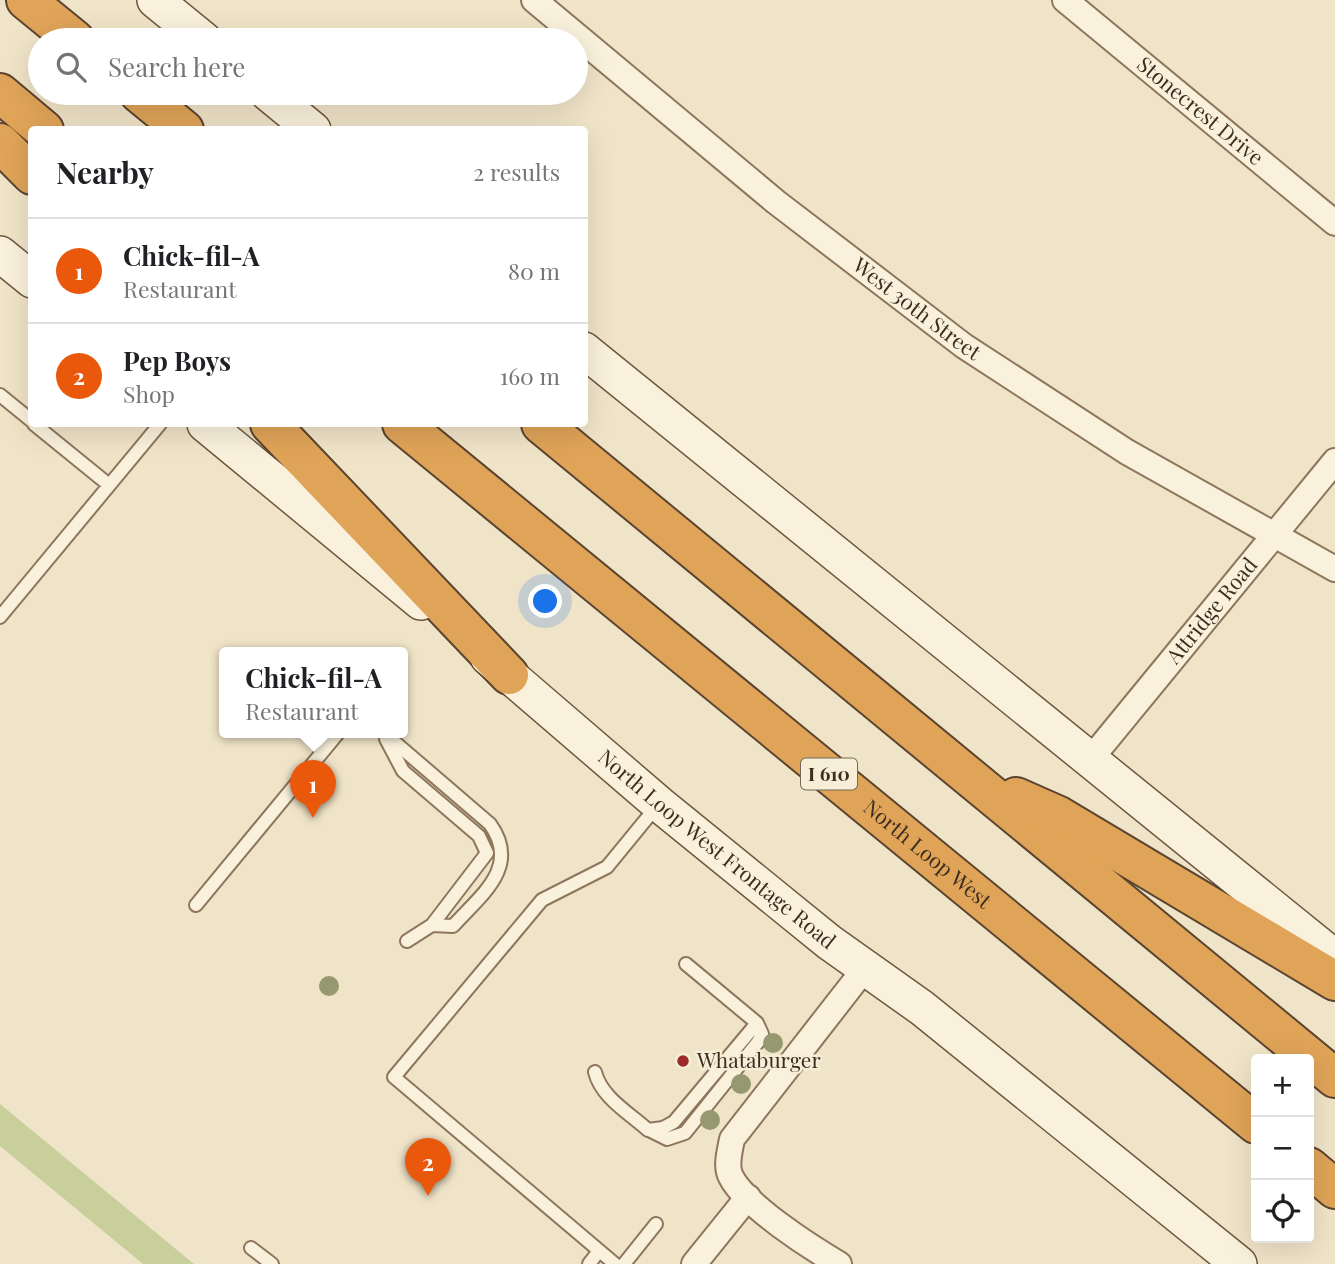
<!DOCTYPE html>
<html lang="en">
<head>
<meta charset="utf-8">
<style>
  :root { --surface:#fff; --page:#f6f6f6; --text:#202124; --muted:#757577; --line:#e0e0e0; --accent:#ea580c }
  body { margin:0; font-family:"Playfair Display",serif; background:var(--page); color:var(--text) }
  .controls { position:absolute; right:21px; bottom:21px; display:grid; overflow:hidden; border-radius:7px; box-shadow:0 7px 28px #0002 }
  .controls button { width:63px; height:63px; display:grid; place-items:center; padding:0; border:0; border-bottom:2px solid var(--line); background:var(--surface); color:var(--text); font:35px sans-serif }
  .you { position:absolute; left:546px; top:602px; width:24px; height:24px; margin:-18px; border:5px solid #fff; border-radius:50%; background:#1a73e8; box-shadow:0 0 0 10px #1a73e833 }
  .badge { display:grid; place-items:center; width:46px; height:46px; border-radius:50%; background:var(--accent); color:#fff; font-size:23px; font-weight:700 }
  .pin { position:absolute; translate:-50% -58px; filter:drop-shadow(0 2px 4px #0008) }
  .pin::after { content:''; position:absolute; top:37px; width:24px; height:21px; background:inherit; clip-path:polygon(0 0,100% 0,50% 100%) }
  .popup { position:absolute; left:219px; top:647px; width:189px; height:91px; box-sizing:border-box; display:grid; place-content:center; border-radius:7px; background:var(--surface); filter:drop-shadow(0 2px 5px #0005); font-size:23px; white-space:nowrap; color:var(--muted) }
  .popup b { font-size:26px; color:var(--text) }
  .popup::after { content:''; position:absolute; left:50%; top:100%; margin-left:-14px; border:14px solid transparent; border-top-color:var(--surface) }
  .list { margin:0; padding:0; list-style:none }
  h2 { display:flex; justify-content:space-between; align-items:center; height:91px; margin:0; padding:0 28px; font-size:30px }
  h2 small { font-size:23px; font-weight:400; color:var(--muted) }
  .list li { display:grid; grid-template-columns:46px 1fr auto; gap:21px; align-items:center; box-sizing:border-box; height:105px; padding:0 28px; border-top:2px solid var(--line) }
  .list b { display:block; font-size:26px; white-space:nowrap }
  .list p { margin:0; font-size:23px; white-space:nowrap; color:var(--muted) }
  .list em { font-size:23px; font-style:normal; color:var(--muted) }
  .icon { flex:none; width:38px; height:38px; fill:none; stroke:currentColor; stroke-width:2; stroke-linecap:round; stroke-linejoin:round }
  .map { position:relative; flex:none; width:1335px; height:1264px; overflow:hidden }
  .search { position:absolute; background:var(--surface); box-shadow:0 7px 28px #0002; left:28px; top:28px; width:560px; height:77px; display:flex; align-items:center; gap:18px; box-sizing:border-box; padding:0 24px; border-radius:38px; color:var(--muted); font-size:26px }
  .panel { position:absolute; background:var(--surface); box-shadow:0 7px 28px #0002; left:28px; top:126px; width:560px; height:301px; border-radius:7px }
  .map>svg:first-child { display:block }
  .green { fill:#c9cf9b }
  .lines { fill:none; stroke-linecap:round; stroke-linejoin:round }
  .lane-casing { stroke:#8d765c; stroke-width:16 }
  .street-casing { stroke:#8d765c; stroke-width:28 }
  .secondary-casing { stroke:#6f573f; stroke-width:38 }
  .highway-casing { stroke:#5b4430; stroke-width:42 }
  .lane { stroke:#faf1dc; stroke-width:12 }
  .street { stroke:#faf1dc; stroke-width:24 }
  .secondary { stroke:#faf1dc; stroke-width:35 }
  .highway { stroke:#e0a458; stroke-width:38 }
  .tree { fill:#96986f }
  .poi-dot { fill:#9e2a2b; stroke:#f7eed8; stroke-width:2.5 }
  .labels { text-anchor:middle; stroke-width:5; stroke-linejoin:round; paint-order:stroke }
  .shield { fill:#f7eed8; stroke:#756857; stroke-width:2 }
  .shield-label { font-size:19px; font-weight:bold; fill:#3d2e20 }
  .street-label { font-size:21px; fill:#3d2e20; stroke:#f7eed8 }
  .poi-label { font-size:21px; fill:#3d2e20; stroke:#f7eed8; text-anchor:start }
</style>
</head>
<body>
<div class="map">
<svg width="1335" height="1264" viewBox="0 0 1335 1264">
  <rect width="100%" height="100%" fill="#f0e4c8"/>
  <path class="green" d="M0,1104L194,1264H143L0,1146Z"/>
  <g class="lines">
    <g class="lane-casing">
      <path id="lane" d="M0,395L32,421
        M34,424L109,485
        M0,617L160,424
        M384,733L490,824C521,867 481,895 453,926L432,925
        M386,739L403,771L479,836L487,853L432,925L407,941
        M196,905L339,732
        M595,1072C601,1097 629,1113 648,1130L663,1128L674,1122L757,1023L686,964
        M649,1130L667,1139L685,1133L758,1042L762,1034L757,1023
        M251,1248L272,1264
        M589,1264L599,1251
        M615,1264L394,1077L542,900L607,867L657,806
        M624,1264L656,1224"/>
    </g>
    <g class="street-casing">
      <g id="street">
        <path id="s1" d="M534,0L776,202L964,346L1127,452L1335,569"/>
        <path id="s2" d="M1065,0L1335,223"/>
        <path id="s3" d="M1089,761L1335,461"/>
        <path d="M694,1264L748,1197"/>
        <path d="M839,1264C810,1247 746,1206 731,1177C725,1166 730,1151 732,1139L866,967"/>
      </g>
    </g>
    <g class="secondary-casing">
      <g id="secondary">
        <path d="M155,0L204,40"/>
        <path d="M268,93L313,130"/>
        <path d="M0,254L32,280"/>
        <path d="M584,350L1335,958"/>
        <path d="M205,424L421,602"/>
        <path id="s4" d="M488,657L659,804L829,942L922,1008L1239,1264"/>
      </g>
    </g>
    <g class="highway-casing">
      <g id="highway">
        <path d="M26,0L75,40"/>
        <path d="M0,93L44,130"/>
        <path d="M139,93L184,130"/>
        <path d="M0,143L32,175"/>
        <path d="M270,424L509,675"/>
        <path id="s5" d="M402,424L1256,1124"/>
        <path d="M541,424L1335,1078"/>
        <path d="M1016,797L1059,816L1335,981"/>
        <path d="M1309,1167L1335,1189"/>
      </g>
    </g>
    <use href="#lane" class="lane"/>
    <use href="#street" class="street"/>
    <use href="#secondary" class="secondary"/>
    <use href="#highway" class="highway"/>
  </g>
  <g class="tree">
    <circle cx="329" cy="986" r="10"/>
    <circle cx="773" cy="1043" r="10"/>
    <circle cx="741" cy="1084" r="10"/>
    <circle cx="710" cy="1120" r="10"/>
  </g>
  <circle class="poi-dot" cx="683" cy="1061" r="7"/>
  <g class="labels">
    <rect class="shield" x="801" y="758.5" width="56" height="31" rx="5"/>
    <g class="shield-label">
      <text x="829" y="781">I 610</text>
    </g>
    <g class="street-label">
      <text dy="7" stroke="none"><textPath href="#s2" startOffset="175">Stonecrest Drive</textPath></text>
      <text dy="7" stroke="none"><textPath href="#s1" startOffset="492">West 30th Street</textPath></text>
      <text dy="7" stroke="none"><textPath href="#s3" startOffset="194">Attridge Road</textPath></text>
      <text dy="7" stroke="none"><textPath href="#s4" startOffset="299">North Loop West Frontage Road</textPath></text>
      <text dy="7" stroke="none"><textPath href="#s5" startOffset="679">North Loop West</textPath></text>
    </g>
    <g class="poi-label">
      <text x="697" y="1068">Whataburger</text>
    </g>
  </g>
</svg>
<div class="controls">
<button>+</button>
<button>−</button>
<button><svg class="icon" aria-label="locate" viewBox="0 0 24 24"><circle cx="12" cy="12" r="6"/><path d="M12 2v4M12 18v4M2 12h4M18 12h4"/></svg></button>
</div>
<div class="you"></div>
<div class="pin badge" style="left:313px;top:818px">1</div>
<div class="popup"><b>Chick-fil-A</b>Restaurant</div>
<div class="pin badge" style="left:428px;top:1196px">2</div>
<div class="search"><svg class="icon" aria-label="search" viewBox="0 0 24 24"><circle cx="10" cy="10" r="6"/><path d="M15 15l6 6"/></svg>Search here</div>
<section class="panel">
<h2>Nearby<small>2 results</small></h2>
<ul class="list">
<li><span class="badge">1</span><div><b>Chick-fil-A</b><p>Restaurant</p></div><em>80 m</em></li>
<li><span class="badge">2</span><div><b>Pep Boys</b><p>Shop</p></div><em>160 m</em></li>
</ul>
</section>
</div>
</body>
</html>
